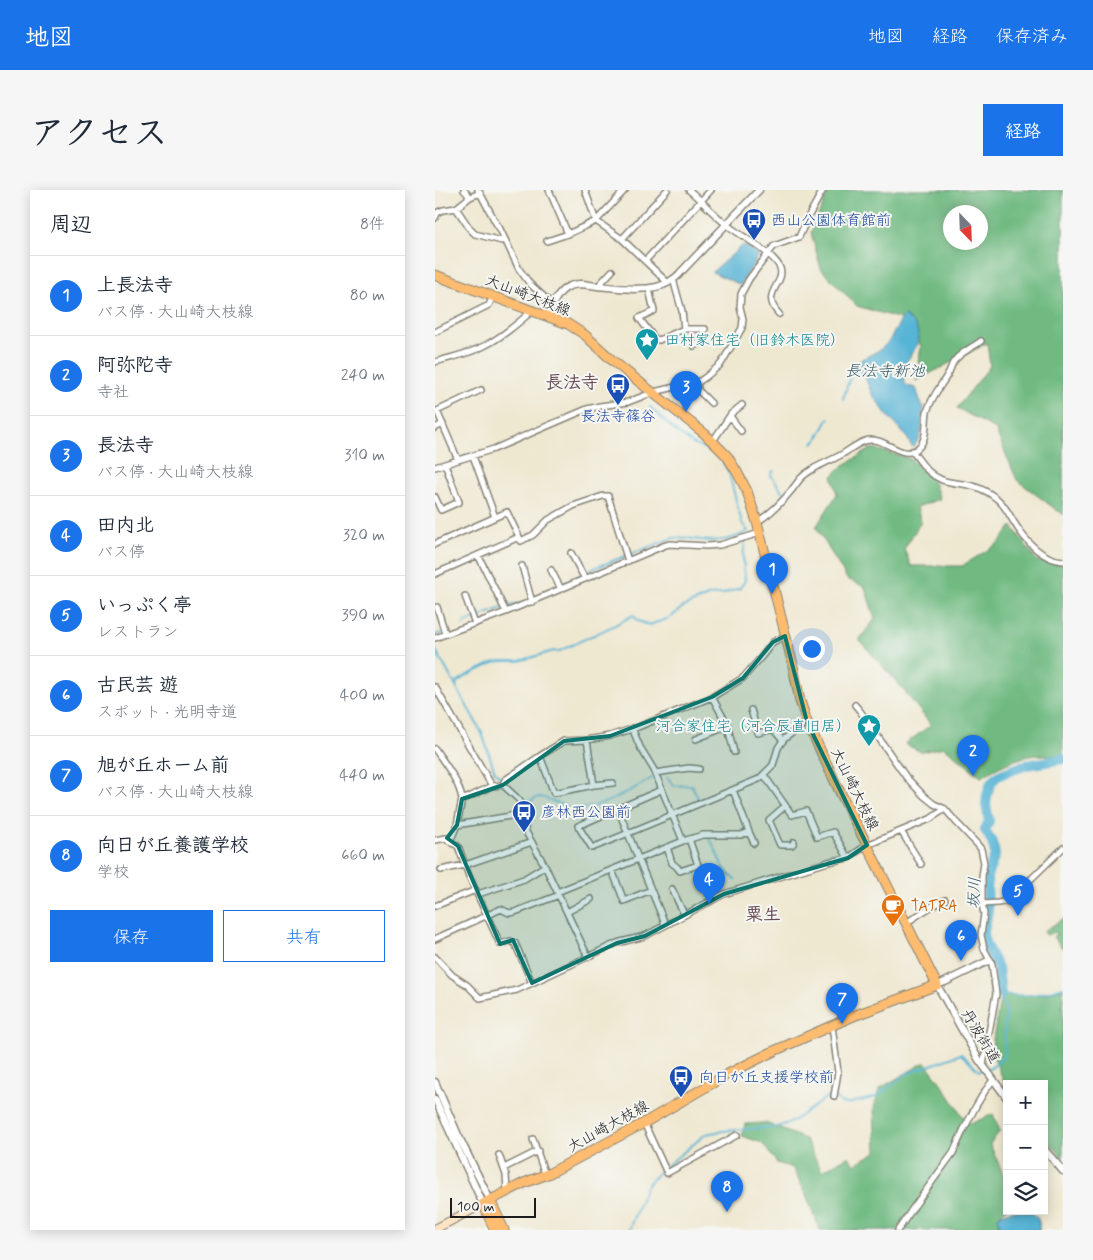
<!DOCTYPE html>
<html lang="ja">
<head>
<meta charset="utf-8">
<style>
  :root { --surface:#fff; --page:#f6f6f7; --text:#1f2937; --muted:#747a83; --line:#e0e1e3; --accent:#1a73e8 }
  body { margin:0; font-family:Mynerve,"Klee One",sans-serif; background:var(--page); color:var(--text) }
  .controls { position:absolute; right:15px; bottom:15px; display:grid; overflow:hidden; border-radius:0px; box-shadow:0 2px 12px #0003 }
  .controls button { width:45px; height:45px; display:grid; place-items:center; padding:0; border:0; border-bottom:1px solid var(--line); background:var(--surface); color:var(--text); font:25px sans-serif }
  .compass { position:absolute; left:508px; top:15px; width:45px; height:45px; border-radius:50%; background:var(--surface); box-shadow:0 2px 12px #0003; rotate:157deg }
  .scale { position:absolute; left:15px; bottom:12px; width:86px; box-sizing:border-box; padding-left:5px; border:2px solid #1c1c1c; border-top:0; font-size:14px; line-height:18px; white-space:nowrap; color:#1c1c1c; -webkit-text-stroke:4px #f6f6f2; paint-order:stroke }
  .you { position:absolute; left:376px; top:458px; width:18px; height:18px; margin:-12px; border:4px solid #fff; border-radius:50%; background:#1a73e8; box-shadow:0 0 0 8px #1a73e833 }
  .badge { display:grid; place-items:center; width:32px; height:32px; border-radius:50%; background:var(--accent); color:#fff; font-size:16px; font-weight:700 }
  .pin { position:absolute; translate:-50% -41px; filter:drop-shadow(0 1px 2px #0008) }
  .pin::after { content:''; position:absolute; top:26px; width:18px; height:15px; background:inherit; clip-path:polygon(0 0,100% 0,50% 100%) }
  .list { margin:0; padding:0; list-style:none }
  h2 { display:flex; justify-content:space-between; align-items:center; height:65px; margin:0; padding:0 20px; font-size:21px }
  h2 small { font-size:16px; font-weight:400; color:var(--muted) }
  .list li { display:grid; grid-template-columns:32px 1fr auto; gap:15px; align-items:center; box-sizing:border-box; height:80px; padding:0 20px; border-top:1px solid var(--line) }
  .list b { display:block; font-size:19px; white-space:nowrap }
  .list p { margin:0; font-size:16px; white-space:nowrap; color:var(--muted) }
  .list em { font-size:16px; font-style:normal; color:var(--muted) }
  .actions { display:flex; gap:10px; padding:15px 20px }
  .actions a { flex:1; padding:11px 0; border:1px solid var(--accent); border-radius:0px; text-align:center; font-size:18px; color:var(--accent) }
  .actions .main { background:var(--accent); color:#fff }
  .icon { flex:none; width:28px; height:28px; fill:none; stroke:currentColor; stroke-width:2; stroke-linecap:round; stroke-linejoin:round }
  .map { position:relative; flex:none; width:628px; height:1040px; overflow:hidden; border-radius:0px }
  header { display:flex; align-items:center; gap:30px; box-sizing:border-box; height:70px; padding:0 25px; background:var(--accent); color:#fff }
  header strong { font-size:24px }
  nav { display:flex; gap:28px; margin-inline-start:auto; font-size:18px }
  .intro { display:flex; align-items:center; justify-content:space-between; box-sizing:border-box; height:120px; padding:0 30px }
  h1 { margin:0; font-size:35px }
  .button { padding:12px 22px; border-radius:0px; background:var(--accent); color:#fff; font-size:18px; font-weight:700 }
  main { display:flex; gap:30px; padding:0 30px }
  aside { flex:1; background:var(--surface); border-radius:0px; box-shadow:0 2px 12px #0003 }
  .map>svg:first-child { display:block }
  .forest { fill:#70ba81; stroke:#466b4e; fill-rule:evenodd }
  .water { fill:#57b4d5; stroke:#3a6878 }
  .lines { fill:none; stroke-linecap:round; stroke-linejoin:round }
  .stream { stroke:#57b4d5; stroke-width:2 }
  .river { stroke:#57b4d5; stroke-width:10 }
  .minor-casing { stroke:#868276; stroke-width:8 }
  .tertiary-casing { stroke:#868276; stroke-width:9 }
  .secondary-casing { stroke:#868276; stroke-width:10 }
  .primary-casing { stroke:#868276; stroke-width:11 }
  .minor { stroke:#fff; stroke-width:5 }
  .tertiary { stroke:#fff; stroke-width:6 }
  .secondary { stroke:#fee4c5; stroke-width:8 }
  .primary { stroke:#fdbc6f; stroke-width:9 }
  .marked { fill:#0f766e; fill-opacity:0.2; stroke:#0f766e; stroke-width:4; stroke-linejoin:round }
  .labels { text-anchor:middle; stroke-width:4; stroke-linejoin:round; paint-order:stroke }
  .transit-label { font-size:15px; fill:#164399; stroke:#f6f6f2; text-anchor:start }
  .street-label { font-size:15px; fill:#1c1c1c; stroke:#f6f6f2 }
  .culture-label { font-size:15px; fill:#0d838f; stroke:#f6f6f2; text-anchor:start }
  .food-label { font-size:15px; fill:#c56008; stroke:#f6f6f2; text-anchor:start }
  .water-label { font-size:16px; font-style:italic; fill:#345966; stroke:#f6f6f2 }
  .quarter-label { font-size:18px; font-weight:bold; fill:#674a53; stroke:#f6f6f2 }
</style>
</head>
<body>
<header>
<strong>地図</strong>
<nav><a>地図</a><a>経路</a><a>保存済み</a></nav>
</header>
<div class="intro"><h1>アクセス</h1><a class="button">経路</a></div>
<main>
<aside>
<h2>周辺<small>8件</small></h2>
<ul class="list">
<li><span class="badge">1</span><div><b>上長法寺</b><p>バス停 · 大山崎大枝線</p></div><em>80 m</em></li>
<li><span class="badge">2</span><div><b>阿弥陀寺</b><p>寺社</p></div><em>240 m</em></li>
<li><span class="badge">3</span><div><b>長法寺</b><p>バス停 · 大山崎大枝線</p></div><em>310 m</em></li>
<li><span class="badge">4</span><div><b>田内北</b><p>バス停</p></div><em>320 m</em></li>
<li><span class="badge">5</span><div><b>いっぷく亭</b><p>レストラン</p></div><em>390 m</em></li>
<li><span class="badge">6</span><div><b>古民芸 遊</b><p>スポット · 光明寺道</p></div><em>400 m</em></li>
<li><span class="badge">7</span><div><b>旭が丘ホーム前</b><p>バス停 · 大山崎大枝線</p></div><em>440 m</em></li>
<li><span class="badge">8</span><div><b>向日が丘養護学校</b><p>学校</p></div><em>660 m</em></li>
</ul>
<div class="actions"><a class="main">保存</a><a>共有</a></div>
</aside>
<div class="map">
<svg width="628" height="1040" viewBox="0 0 628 1040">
  <rect width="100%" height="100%" fill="#f6f6f2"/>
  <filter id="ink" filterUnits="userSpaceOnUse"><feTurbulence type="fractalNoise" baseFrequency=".02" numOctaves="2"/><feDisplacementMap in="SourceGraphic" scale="10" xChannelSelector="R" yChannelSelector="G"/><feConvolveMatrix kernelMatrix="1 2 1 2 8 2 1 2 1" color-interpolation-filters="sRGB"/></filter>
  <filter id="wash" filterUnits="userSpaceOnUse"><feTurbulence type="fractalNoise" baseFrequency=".0096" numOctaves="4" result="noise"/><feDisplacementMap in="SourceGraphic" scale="20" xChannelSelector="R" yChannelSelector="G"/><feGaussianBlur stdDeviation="1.12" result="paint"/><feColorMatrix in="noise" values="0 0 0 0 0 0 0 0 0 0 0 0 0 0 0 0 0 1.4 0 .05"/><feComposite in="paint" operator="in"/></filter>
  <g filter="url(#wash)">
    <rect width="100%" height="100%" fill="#efe8d1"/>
    <path class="forest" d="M394,0H628V325L582,290L560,239L522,218L555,176L552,153L481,191L486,156L476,132L422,116L386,79L376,43ZM516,22H546V52H516Z
      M437,258L476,269L499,292L505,309L482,317L486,332L469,359L476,376H527L564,353L577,336L602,371L628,375V565L625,566C617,566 609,565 601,565C582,567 563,577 546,587L509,557L486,562L470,554L496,535L463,493L424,450L440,429L430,397L412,389L381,337L402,304L397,286L406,277Z
      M628,729V759L618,747L622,744L620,742L611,745L609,741Z
      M628,798V968L609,946V894H572V900L556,860L566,804C589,807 606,806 628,798Z
      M490,872L508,896L526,924L535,934L558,924L565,941L555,954L572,993V1018C564,1023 563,1031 564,1040H385L370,1002L358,978L342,973L327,953L307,946L310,934L331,933L370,949L387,981L414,966L419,975L441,962L439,918L444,899Z"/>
    <path class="water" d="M307,56L313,57L324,65L306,95L277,82Z
      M469,125L480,135L483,142V154L472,171L471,185L469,189L470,194L473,196L481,198L485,210L489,219C486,231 489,250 477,257L471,246L452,225L437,204L428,183L426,181V175L424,171L446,159L454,151Z
      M575,1021C589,1021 607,1020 604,1040H566C566,1035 562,1032 563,1027L567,1024Z"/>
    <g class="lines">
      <path class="stream" d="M420,185L427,182
        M408,209L415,187
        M378,253L381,251L394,228
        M339,281L337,282L336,285L349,304
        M111,402L162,377L238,348C248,346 256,349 266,350C283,352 299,350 313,341L307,333L294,284L286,268L275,261L258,254L240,241L215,217
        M28,435L30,433L61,420L86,413
        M0,445L7,443
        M0,459L47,543L60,582L68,590
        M21,498L22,492L31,486L58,473L67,471H84L119,461L123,462C147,449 174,440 198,425L203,431L214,435L235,428L248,417L275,405L288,404L305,398L310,391L308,368L310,351V348
        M232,587L240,596L257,595L264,611
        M87,610L95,611L101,608L105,607C116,609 125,615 135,618C160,623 199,599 221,586
        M273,646C284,661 283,678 300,689
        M553,879L556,878L569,867L570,865V834L571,822L566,804C590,807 605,805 628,797
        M194,1040L211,996L224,982L271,944L287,941L342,937L357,932L392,907L401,909L407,913L412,914L441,907L471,884L526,864L544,881L548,880"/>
      <path class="river" d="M566,804L563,778L550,753L549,742L553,721L552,686L560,665L559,659L556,650L550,640L554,631L551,614L552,605L556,593L561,587L569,583L592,575L628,569"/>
    </g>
  </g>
  <g filter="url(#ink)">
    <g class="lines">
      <g class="minor-casing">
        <path id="minor" d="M29,0L35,7
          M114,0L133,44L161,31L190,0
          M150,0L161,31L187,49L233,93
          M254,0C267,11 278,24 291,34C304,45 340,64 345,78C351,94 324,103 344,124
          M45,3L61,33L65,39L84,79L95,94L117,114
          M21,18L35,39L40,44L67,51L70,50
          M0,28L3,22L8,20L21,18L35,7L45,3L43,0
          M187,49L232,0
          M112,51L133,44
          M210,71L276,0
          M238,89L247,121L249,139H270L263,154L259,156
          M163,96L177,81
          M214,99L219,121L204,128L220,149L224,150L249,139
          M0,142L54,115L58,106
          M0,172C16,167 34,164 49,156C67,147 82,134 97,121
          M262,192L263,200L276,213
          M295,226L306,241
          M0,238L8,234
          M278,251L296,224L307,215
          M477,261C487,273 491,283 507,290C518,294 530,293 541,297C547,299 556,304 561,308C569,314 572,321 577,329C588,348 605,369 628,371
          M38,266L60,327
          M23,270L2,221L46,200
          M0,277L59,259L152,219L165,216L193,212L219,202L265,191L272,186L286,174L307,138L308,129L305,117L306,104L314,89L339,56L364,47L372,29L388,0
          M0,307L6,320L24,312L10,274
          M322,332C335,324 346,313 356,301C359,297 362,293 365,289C375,278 391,273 404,266C413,261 421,254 430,251C449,244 467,273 483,258C493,249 490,233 492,222C496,207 507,195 514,182C516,178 517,172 521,169C527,162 538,157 546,151
          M0,354L72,322L86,351L98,345L113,330L138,316L168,306H173L193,371
          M136,363L150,389
          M43,365L71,422
          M87,376L97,412
          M116,380L126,399
          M0,384L84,347
          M30,406L40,434
          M2,417L10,443
          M0,448L71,422L228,356L234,354L272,356L285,355L325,343
          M0,497L57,596
          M277,507L292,534L299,562
          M420,515L425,521L471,587L489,606L499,614L510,619L521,632L542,654L546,659L549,673L547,686V714L549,724L546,745L549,759L557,774L561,804L548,875
          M316,520L323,543L338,539L348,551
          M197,538L205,557L219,580L248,651
          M261,549L293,536
          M152,550L159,595
          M0,559C10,574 24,591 27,609L32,608L57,596L68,595L81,607L85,611L91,642L110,676L153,767
          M105,566L119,603L159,595L178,593
          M220,583L254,578L264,579
          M329,585L357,625L371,621L382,647L398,642L413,668
          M68,595L70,590L105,566L129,551L152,550L175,546L203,537L277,507L308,488L327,466L338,452L350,446
          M226,600L143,636L157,658L324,589L338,575L343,558L349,549L372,532
          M350,616L334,630L345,655H357L359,652
          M183,619L230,734
          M22,635L87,624
          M466,641L486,674
          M314,642L319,653
          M12,648L14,651L23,656L34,686L65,754L75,751L80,753L97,793
          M0,650L17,647L22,635L27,609
          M232,657L237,673L242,677L245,681L263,675L254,649
          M6,680L30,675L97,652
          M177,680L189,711L216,700
          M237,699L249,724
          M122,702L248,651L268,645H306L314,642L298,600
          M43,704L89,689L110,676
          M547,714L563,713L577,710L594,691L628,658
          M0,716L41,700
          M132,722L156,709
          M471,733L497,716L510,710
          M0,749L66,719L74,723L80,722L124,705
          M0,767L17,785L32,795L45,808L82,800L182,753L210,746L289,704L393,672L413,668L432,655L495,629L510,619
          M397,836L403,882L399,906
          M209,933L232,983L302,945
          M98,949L110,985
          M64,965L71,985L72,1001
          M69,978L103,961
          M463,1040L478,1018L518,963L528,941L541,916L550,901L558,890"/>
      </g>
      <g class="tertiary-casing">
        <path id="tertiary" d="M113,126C117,115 123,100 135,96C144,92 153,95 162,96C182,98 217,103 234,92C239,89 243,86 246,82L324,0
          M555,770L510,792L502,795L544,870L572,908
          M0,892L23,945L55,1010
          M0,909L48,1014
          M609,959L628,981"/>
      </g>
      <g class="secondary-casing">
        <path id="secondary" d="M0,1039L48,1014"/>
      </g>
      <g class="primary-casing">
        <path id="primary" d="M0,85L133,134L150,145L178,171L270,244L292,266L302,282L312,301L322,332L357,471L365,511L372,532L403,598L432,655L502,795L421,825L339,861L293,884L209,933L115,983L89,993L48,1014L60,1040
          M55,1010L69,1040"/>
      </g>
      <use href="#minor" class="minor"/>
      <use href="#tertiary" class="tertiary"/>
      <use href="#secondary" class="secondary"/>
      <use href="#primary" class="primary"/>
    </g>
  </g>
  <path class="marked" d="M350,446L372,532L432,655L413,668L289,704L210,746L182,753L97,793L78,750L65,754L23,656L12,648L22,635L27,609L68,595L129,551L175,546L277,507L308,488L338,452Z"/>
  <defs>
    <g id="bus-pin" transform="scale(1.25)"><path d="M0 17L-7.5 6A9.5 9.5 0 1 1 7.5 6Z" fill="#1a4fb4" stroke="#f6f6f2"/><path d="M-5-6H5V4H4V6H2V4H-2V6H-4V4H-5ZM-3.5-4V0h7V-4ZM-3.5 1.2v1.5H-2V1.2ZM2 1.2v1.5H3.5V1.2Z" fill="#fff"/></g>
    <g id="sight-pin" transform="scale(1.25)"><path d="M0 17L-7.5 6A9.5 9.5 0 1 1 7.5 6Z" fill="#0f9aa8" stroke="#f6f6f2"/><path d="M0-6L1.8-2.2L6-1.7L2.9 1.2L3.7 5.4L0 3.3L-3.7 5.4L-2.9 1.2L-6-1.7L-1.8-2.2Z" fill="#fff"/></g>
    <g id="cafe-pin" transform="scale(1.25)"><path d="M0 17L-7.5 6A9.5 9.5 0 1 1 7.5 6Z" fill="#e8710a" stroke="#f6f6f2"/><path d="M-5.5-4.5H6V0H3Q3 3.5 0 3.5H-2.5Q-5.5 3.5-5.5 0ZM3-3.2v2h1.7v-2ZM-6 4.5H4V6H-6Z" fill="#fff"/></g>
  </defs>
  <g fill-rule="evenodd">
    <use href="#bus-pin" x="319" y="30"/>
    <use href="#sight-pin" x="212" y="150"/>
    <use href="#bus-pin" x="183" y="195"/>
    <use href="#sight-pin" x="434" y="536"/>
    <use href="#bus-pin" x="89" y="622"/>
    <use href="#cafe-pin" x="458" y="716"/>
    <use href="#bus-pin" x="246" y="887"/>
  </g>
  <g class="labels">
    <g class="transit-label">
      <text x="336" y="35">西山公園体育館前</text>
      <text x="183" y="231" text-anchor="middle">長法寺篠谷</text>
      <text x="106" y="627">彦林西公園前</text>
      <text x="264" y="892">向日が丘支援学校前</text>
    </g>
    <g class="street-label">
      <text transform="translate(93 105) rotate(21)" y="5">大山崎大枝線</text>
      <text transform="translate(420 599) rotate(64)" y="5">大山崎大枝線</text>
      <text transform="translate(546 846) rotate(59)" y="5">丹波街道</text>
      <text transform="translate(173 936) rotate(-29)" y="5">大山崎大枝線</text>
    </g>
    <g class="culture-label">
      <text x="230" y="155">田村家住宅（旧鈴木医院）</text>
      <text x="416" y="541" text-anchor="end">河合家住宅（河合辰直旧居）</text>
    </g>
    <g class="food-label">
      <text x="476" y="721">TATRA</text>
    </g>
    <g class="water-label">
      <text x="450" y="186">長法寺新池</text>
      <text transform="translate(538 703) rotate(-87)" y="6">坂川</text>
    </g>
    <g class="quarter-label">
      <text x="137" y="198">長法寺</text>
      <text x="328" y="730">粟生</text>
    </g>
  </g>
</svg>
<div class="controls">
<button>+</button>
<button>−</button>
<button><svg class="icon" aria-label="layers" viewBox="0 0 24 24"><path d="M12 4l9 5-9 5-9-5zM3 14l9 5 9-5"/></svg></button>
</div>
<svg class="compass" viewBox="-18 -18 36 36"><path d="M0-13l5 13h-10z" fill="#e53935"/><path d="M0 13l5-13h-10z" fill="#747a83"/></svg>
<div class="scale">100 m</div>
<div class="you"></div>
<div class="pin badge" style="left:337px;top:404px">1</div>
<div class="pin badge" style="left:538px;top:586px">2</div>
<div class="pin badge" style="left:251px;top:222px">3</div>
<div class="pin badge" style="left:274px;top:714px">4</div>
<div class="pin badge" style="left:583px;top:726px">5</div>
<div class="pin badge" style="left:526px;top:771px">6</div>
<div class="pin badge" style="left:407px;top:834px">7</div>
<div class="pin badge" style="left:292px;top:1022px">8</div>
</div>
</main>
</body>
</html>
